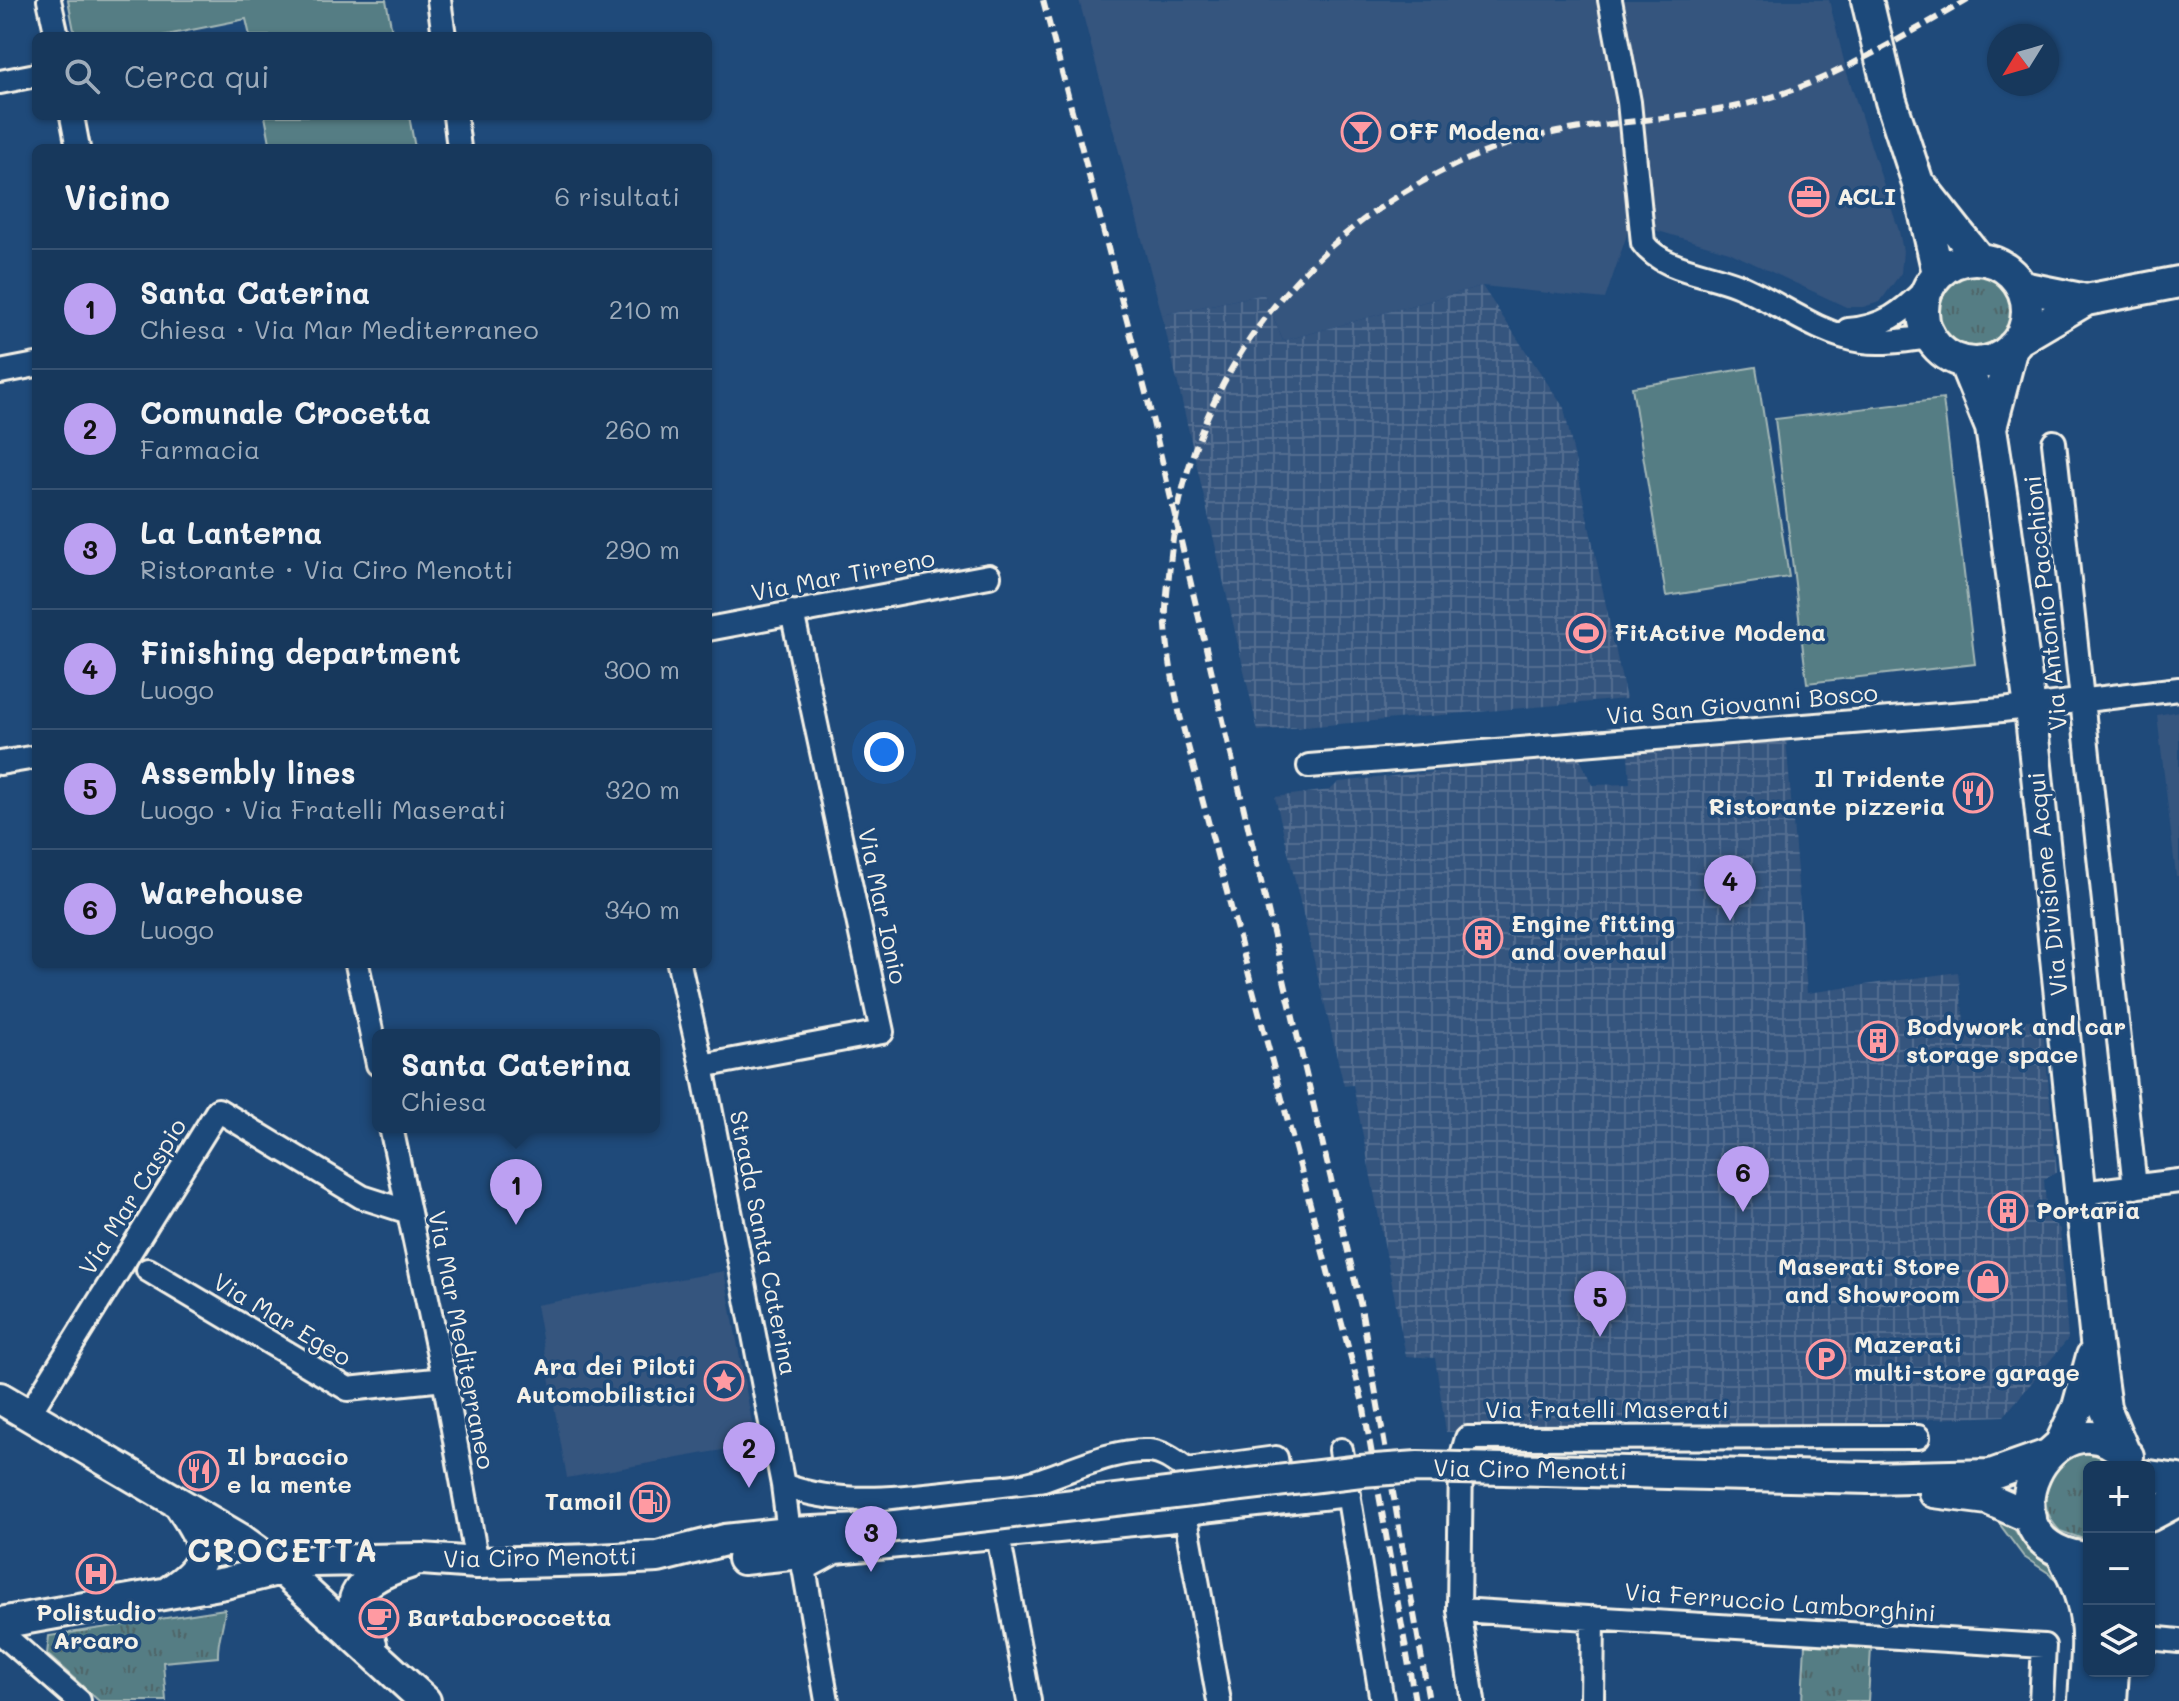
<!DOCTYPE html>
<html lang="it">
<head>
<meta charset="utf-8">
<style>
  :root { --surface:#17385c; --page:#203f62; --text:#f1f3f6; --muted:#9eacbb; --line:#365272; --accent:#bca0f2 }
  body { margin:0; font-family:Mali,sans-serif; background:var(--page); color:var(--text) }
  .controls { position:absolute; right:24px; bottom:24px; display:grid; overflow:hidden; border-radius:12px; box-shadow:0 2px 6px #0004 }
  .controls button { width:72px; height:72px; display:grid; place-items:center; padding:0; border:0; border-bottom:2px solid var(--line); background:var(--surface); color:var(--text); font:40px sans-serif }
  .compass { position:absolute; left:1987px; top:24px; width:72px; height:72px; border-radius:50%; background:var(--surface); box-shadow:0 2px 6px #0004; rotate:233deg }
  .you { position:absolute; left:884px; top:752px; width:28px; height:28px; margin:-20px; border:6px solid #fff; border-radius:50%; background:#1a73e8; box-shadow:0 0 0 12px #1a73e833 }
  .badge { display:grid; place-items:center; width:52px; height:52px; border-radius:50%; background:var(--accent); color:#111; font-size:26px; font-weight:700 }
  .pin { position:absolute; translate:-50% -66px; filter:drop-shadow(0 2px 4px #0008) }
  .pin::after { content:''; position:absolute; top:42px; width:28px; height:24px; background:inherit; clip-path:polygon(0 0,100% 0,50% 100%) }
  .popup { position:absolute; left:372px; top:1029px; width:288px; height:104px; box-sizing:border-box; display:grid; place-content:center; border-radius:12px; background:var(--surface); filter:drop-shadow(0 2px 6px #0005); font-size:26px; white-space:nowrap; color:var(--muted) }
  .popup b { font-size:30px; color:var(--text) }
  .popup::after { content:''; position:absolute; left:50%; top:100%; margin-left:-16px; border:16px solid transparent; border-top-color:var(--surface) }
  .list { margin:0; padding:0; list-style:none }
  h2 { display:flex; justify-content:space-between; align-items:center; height:104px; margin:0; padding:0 32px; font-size:34px }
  h2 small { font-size:26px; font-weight:400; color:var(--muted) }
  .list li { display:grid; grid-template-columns:52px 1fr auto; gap:24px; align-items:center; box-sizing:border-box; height:120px; padding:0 32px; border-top:2px solid var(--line) }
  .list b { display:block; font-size:30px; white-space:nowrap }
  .list p { margin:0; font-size:26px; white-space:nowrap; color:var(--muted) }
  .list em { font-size:26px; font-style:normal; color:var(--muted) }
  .icon { flex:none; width:44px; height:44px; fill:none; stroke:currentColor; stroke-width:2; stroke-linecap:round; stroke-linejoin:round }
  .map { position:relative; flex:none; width:2179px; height:1701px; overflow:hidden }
  .search { position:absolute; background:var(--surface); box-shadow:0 2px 6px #0004; left:32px; top:32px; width:680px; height:88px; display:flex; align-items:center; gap:20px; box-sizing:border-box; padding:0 28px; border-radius:12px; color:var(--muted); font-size:30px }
  .panel { position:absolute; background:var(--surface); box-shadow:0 2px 6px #0004; left:32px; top:144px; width:680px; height:824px; border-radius:12px }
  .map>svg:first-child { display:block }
  .built { fill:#34547e }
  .industrial { fill:url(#industrial-grid) }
  .grass { fill:url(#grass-tufts); stroke:#a4b7b6; stroke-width:2 }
  .garden { fill:#547d84; stroke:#a4b7b6; stroke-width:2 }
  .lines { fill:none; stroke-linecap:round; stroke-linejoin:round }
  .street-casing { stroke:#f4f1e8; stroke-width:28 }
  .secondary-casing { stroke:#f4f1e8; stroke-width:36 }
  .street { stroke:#1f4a7a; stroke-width:22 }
  .secondary { stroke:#1f4a7a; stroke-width:30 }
  .rail { stroke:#f4f1e8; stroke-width:6; stroke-dasharray:12 6; stroke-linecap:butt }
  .secondary-bridge-casing { stroke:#f4f1e8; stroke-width:36; stroke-linecap:butt }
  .secondary-bridge { stroke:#1f4a7a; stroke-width:30 }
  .labels { text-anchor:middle; stroke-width:7; stroke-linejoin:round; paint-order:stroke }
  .poi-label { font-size:24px; font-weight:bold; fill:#f4f1e8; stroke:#1f4a7a; text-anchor:start }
  .street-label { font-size:24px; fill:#f4f1e8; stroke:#1f4a7a }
  .district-label { font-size:32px; font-weight:bold; letter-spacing:2px; fill:#f4f1e8; stroke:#1f4a7a }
</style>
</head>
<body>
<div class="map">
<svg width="2179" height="1701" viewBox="0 0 2179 1701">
  <defs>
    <pattern id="industrial-grid" width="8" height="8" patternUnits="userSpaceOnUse" patternTransform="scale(2)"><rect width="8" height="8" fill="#34547e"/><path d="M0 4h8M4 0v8" fill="none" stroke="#526d90"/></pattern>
    <pattern id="grass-tufts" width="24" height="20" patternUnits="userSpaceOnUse" patternTransform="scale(2)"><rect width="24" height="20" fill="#547d84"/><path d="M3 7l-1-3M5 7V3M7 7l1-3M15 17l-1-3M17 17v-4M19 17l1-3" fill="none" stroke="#4f6568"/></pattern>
  </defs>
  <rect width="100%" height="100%" fill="#1f4a7a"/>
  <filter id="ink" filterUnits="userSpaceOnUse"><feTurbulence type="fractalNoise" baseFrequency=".0125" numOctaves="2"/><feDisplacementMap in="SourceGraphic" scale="16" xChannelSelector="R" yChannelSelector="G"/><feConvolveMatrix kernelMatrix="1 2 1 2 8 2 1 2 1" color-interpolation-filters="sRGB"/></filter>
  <g filter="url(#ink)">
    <path class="built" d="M1079,0H1829L1847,73L1899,231L1903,251L1901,273L1880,302L1863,307H1846L1729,252L1631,223L1605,299L1482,286L1283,341L1264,294L1162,315Z
      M2179,711V876H2176L2157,715Z
      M724,1271L756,1444L567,1478L536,1305Z"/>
    <path class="industrial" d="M1482,286L1564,408L1626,699L1258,731L1162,315L1264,294L1283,341Z
      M1786,738L1807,993L1958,972L1965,1029L2042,1018L2057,1172L2044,1180L2047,1217L2060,1229L2068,1339L2004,1416L1719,1428L1718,1409L1504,1431L1446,1432L1435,1358L1406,1356L1353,1085L1344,1086L1275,797L1330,790L1339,782L1579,756L1592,785L1630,784L1628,755Z"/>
    <path class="grass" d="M1932 310a43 43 0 1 1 86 0a43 43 0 1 1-86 0Z
      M2085,1453L2106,1457L2119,1467H2089V1541L2060,1531C2032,1503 2045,1460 2085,1453Z
      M1992,1514L2006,1517L2029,1551L2057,1572L2062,1588L2050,1574L2024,1557Z
      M225,1609C224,1626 217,1640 218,1657L163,1662L166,1701H99L47,1654L49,1636Z
      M1805,1644L1871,1648L1868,1701H1802Z"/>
    <path class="garden" d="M68,0H386L393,36H250L246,19L162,36H75Z
      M265,116H409L415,148H271Z
      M1756,367L1789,577L1666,596L1632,387Z
      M1943,399L1975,664L1807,683L1775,419Z"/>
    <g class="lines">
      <g class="street-casing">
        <path id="street" d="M49,0L57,36
          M439,0L444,36
          M1610,0L1629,102L1643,243C1662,270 1708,273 1737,285C1778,302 1817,334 1862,341C1883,344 1908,340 1930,337
          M0,82L36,75
          M72,116L78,148
          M455,116L459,148
          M1848,330C1884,327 1902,313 1927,288
          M0,372L36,365
          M2054,442L2135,1187
          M708,629L989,576
          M0,763L36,757
          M1309,766L2002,710L2179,689
          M357,964L378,1064
          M679,964L702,1066L783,1485L789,1533
          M702,1066L882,1032L792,612
          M391,1127L444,1379L477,1563
          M2081,1193L2179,1181
          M148,1270L348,1389L444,1379
          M29,1414L218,1110L362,1197L409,1212
          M1341,1450L1382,1701
          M1187,1470L1276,1458L1282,1495
          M783,1485C843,1508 908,1497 971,1490C990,1488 1012,1488 1031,1483C1067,1473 1111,1449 1149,1451C1164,1452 1176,1462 1187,1470L1194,1512
          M1194,1512L1349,1495
          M1186,1519L1219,1701
          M998,1535L1029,1701
          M802,1556L827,1701
          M804,1569L835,1552L1186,1519L1194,1512
          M1459,1610L2044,1646L2041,1701
          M0,1632L79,1701
          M2149,1638L2179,1641
          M1473,1701L1459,1610L1461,1459L1467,1438L1918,1437
          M1592,1701L1593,1618"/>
      </g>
      <g class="secondary-casing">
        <path id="secondary" d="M1867,0L1891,101L1917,180L1938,273
          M1923,188L1979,259
          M1923 311a52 52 0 1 1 104 0a52 52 0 1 1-104 0Z
          M2022,287L2086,300
          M2018,340L2086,300L2179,282
          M1964,362L1991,428L2002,499L2030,708L2096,1342L2105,1408L2124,1452
          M1991,428L2012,347
          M0,1398L240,1539L279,1567L425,1701
          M2060,1445L2078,1407L2092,1356
          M2149,1476L2179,1480
          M1870,1478L1991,1475L2045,1456
          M1934,1492L1988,1499L2031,1518
          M2149,1516L2179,1500
          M2061,1552C2094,1614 2088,1633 2084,1701
          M2089,1558C1968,1548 2053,1381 2128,1456
          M743,1559L801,1553L836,1539
          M170,1591C215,1561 207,1546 180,1505
          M0,1623L225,1583L312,1561L422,1559L477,1563L596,1560L658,1557L725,1540L789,1533L861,1530
          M371,1644C366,1634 357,1621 355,1609C350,1583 390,1569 409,1563
          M2111,1701L2113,1671"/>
      </g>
      <use href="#street" class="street"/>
      <use href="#secondary" class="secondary"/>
      <path class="rail" d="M1043,0L1148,401L1361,1307L1429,1701
        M1415,1701L1363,1403L1180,716C1174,686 1168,657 1166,626C1165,606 1168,585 1170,565C1186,376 1314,216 1491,150C1571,120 1660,124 1742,105C1823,87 1896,40 1968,0"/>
      <g class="secondary-bridge-casing">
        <path id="secondary-bridge" d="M861,1530L1361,1471L1418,1467L1870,1478"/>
      </g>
      <use href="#secondary-bridge" class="secondary-bridge"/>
    </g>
  </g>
  <defs>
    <g id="bar-ring" transform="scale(2)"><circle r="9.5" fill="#1f4a7a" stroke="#ff9aa2" stroke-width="1.5"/><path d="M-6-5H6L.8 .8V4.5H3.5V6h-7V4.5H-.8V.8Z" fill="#ff9aa2"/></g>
    <g id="office-ring" transform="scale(2)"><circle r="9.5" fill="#1f4a7a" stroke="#ff9aa2" stroke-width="1.5"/><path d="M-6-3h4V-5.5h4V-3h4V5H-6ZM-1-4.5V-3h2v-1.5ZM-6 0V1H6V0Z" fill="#ff9aa2"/></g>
    <g id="stadium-ring" transform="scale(2)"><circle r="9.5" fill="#1f4a7a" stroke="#ff9aa2" stroke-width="1.5"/><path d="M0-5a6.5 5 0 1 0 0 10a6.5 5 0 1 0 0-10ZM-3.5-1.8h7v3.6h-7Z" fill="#ff9aa2"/></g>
    <g id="restaurant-ring" transform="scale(2)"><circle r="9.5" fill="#1f4a7a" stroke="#ff9aa2" stroke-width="1.5"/><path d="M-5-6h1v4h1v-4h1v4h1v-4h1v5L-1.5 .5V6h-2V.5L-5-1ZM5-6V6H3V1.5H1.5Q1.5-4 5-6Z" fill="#ff9aa2"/></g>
    <g id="building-ring" transform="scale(2)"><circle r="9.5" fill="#1f4a7a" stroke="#ff9aa2" stroke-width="1.5"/><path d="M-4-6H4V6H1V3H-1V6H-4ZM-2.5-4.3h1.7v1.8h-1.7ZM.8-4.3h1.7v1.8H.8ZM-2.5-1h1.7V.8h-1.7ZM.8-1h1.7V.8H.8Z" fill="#ff9aa2"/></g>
    <g id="shop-ring" transform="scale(2)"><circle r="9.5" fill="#1f4a7a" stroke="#ff9aa2" stroke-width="1.5"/><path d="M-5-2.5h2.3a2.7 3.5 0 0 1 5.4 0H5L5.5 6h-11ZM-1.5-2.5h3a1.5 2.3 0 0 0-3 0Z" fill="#ff9aa2"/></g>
    <g id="parking-ring" transform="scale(2)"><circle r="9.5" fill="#1f4a7a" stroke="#ff9aa2" stroke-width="1.5"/><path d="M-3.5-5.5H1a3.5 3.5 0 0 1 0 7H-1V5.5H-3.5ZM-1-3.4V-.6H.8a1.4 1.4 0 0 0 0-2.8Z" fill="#ff9aa2"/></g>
    <g id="sight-ring" transform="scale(2)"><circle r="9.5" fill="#1f4a7a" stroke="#ff9aa2" stroke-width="1.5"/><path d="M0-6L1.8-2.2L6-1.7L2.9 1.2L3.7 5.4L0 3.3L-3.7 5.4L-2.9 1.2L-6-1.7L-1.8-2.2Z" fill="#ff9aa2"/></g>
    <g id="fuel-ring" transform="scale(2)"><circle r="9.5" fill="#1f4a7a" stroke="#ff9aa2" stroke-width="1.5"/><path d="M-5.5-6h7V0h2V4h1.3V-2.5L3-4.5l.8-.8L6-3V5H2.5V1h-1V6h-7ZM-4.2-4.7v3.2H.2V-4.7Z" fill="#ff9aa2"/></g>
    <g id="hospital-ring" transform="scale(2)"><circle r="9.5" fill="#1f4a7a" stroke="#ff9aa2" stroke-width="1.5"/><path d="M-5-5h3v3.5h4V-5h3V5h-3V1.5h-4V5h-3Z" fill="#ff9aa2"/></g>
    <g id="cafe-ring" transform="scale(2)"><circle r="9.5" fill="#1f4a7a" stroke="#ff9aa2" stroke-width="1.5"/><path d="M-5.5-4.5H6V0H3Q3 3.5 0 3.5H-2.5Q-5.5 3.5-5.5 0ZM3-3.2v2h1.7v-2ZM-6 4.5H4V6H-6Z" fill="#ff9aa2"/></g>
  </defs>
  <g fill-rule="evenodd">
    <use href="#bar-ring" x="1361" y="132"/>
    <use href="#office-ring" x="1809" y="197"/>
    <use href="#stadium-ring" x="1586" y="633"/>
    <use href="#restaurant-ring" x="1973" y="793"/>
    <use href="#building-ring" x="1483" y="938"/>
    <use href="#building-ring" x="1878" y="1041"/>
    <use href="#building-ring" x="2008" y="1211"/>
    <use href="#shop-ring" x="1988" y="1281"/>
    <use href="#parking-ring" x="1826" y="1359"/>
    <use href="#sight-ring" x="724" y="1381"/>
    <use href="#restaurant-ring" x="199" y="1471"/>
    <use href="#fuel-ring" x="650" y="1502"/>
    <use href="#hospital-ring" x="96" y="1574"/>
    <use href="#cafe-ring" x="379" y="1618"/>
  </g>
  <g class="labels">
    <g class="poi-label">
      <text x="1389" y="140">OFF Modena</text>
      <text x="1837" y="205">ACLI</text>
      <text x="1614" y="641">FitActive Modena</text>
      <text x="1945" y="787" text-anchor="end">Il Tridente<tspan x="1945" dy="28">Ristorante pizzeria</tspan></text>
      <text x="1511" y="932">Engine fitting<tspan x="1511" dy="28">and overhaul</tspan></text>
      <text x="1906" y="1035">Bodywork and car<tspan x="1906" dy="28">storage space</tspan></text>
      <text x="2036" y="1219">Portaria</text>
      <text x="1960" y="1275" text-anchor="end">Maserati Store<tspan x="1960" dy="28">and Showroom</tspan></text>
      <text x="1854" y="1353">Mazerati<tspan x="1854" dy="28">multi-store garage</tspan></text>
      <text x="696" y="1375" text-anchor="end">Ara dei Piloti<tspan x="696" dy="28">Automobilistici</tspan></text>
      <text x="227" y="1465">Il braccio<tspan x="227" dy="28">e la mente</tspan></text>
      <text x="622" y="1510" text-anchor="end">Tamoil</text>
      <text x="96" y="1621" text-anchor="middle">Polistudio<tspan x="96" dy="28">Arcaro</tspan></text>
      <text x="407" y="1626">Bartabcroccetta</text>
    </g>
    <g class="street-label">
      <text transform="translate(843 576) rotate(-11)" y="8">Via Mar Tirreno</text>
      <text transform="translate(2046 603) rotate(-96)" y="8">Via Antonio Pacchioni</text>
      <text transform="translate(1742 705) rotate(-5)" y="8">Via San Giovanni Bosco</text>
      <text transform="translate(2048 884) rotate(-96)" y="8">Via Divisione Acqui</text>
      <text transform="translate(882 906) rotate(78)" y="8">Via Mar Ionio</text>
      <text transform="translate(133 1197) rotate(-58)" y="8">Via Mar Caspio</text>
      <text transform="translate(763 1243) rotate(79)" y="8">Strada Santa Caterina</text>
      <text transform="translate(282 1320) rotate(31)" y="8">Via Mar Egeo</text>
      <text transform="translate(461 1340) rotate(79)" y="8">Via Mar Mediterraneo</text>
      <text x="1607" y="1418">Via Fratelli Maserati</text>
      <text transform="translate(1530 1470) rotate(1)" y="8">Via Ciro Menotti</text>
      <text transform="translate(540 1558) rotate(-1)" y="8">Via Ciro Menotti</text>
      <text transform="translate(1780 1603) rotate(4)" y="8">Via Ferruccio Lamborghini</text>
    </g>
    <g class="district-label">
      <text x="283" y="1562">CROCETTA</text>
    </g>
  </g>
</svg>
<div class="controls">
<button>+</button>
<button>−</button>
<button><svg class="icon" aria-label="layers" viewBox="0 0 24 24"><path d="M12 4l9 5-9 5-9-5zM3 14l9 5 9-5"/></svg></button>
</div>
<svg class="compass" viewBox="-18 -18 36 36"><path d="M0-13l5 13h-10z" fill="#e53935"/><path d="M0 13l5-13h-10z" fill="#9eacbb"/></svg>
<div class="you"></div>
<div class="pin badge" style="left:516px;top:1225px">1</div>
<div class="popup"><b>Santa Caterina</b>Chiesa</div>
<div class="pin badge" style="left:749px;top:1488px">2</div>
<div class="pin badge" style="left:871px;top:1572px">3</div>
<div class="pin badge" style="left:1730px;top:921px">4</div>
<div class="pin badge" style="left:1600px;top:1337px">5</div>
<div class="pin badge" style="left:1743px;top:1212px">6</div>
<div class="search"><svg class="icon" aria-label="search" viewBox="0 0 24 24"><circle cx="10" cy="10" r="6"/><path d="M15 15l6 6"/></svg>Cerca qui</div>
<section class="panel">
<h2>Vicino<small>6 risultati</small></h2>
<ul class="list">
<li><span class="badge">1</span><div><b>Santa Caterina</b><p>Chiesa · Via Mar Mediterraneo</p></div><em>210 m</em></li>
<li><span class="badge">2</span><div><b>Comunale Crocetta</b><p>Farmacia</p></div><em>260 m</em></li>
<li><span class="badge">3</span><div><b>La Lanterna</b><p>Ristorante · Via Ciro Menotti</p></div><em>290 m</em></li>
<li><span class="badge">4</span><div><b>Finishing department</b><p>Luogo</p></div><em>300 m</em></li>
<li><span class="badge">5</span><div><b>Assembly lines</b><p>Luogo · Via Fratelli Maserati</p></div><em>320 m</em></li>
<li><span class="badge">6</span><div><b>Warehouse</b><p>Luogo</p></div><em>340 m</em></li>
</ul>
</section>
</div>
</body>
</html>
